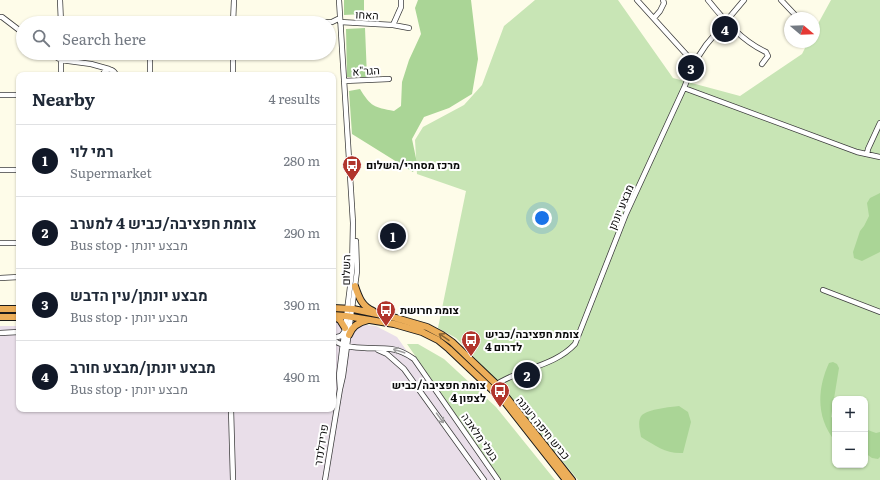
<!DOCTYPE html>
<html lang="en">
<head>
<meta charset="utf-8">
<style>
  :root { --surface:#fff; --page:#f2f2f3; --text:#1f2937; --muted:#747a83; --line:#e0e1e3; --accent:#111827 }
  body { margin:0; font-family:Literata,Heebo,serif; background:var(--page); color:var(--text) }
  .controls { position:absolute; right:12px; bottom:12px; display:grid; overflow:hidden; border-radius:8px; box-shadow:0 1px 3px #0004 }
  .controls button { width:36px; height:36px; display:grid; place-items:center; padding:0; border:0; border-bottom:1px solid var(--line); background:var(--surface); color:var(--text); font:20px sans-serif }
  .compass { position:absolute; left:784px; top:12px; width:36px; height:36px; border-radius:50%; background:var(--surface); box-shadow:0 1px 3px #0004; rotate:109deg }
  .you { position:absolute; left:542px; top:218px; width:14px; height:14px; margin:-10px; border:3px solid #fff; border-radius:50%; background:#1a73e8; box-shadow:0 0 0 6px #1a73e833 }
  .badge { display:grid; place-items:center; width:26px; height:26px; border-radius:50%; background:var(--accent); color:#fff; font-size:13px; font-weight:700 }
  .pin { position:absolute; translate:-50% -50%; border:2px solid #fff; box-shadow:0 1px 4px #0006 }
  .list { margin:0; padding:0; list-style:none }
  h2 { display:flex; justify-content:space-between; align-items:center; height:52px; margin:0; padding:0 16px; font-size:17px }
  h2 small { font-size:13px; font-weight:400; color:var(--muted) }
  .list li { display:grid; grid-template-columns:26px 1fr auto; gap:12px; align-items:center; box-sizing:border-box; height:72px; padding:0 16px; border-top:1px solid var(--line) }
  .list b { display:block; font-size:15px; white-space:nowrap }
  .list p { margin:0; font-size:13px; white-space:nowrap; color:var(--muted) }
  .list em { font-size:13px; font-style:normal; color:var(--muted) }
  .icon { flex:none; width:22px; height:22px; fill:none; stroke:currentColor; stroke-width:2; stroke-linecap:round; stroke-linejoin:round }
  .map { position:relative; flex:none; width:880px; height:480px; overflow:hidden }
  .search { position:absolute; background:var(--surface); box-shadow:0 1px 3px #0004; left:16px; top:16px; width:320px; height:44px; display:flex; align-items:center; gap:10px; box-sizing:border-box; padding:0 14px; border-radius:22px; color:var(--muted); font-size:15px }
  .panel { position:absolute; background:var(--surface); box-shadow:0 1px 3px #0004; left:16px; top:72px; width:320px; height:340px; border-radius:8px }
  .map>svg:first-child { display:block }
  .industrial { fill:#e9dee9 }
  .green { fill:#c8e5b5; fill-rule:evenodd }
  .forest { fill:#aad596 }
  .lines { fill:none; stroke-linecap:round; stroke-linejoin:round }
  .minor-casing { stroke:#3d3d3d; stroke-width:6 }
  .highway-casing { stroke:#1b1b1b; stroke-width:8 }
  .minor { stroke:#fff; stroke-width:4.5 }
  .highway { stroke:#ecae59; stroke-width:6 }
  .oneway { stroke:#866435 }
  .oneway2 { stroke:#9d9d9d }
  .labels { text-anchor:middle; stroke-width:4; stroke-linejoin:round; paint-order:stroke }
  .street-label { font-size:11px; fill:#0a0a0a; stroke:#fff }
  .poi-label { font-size:11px; font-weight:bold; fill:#0a0a0a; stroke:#fff; text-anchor:start }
</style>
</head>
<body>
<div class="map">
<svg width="880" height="480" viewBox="0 0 880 480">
  <rect width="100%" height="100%" fill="#fefce9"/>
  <path class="industrial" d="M333,321L376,326L397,337L498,480H0V326H19V409H333Z"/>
  <path class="green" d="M535,0H618L673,78L740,96L802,54L808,42H814V31L831,0H880V480H578L502,387L456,338L438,328L466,191L417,174L415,140L423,127L464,105L482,85L504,26ZM835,399H865V465H835Z
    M407,344H418L444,359L496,407L555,480H501Z"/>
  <path class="forest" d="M344,0H364V14L344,15Z
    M418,0H471L478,59L472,94L449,108L424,117L412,139L417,163L413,172L352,134L349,91L360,89C371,107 374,107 394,111L401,106L402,82L409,60L421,34L415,8Z
    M365,28L367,77H347L346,29Z
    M880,193V252L862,261L854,258L853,252L860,231L864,226L869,216L867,203L870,198Z
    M833,362L837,364L839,368L831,417L835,419V441C816,418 817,389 829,363Z
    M679,406L688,412L691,422L683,453C666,454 656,446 641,437C640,431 637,420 642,415C649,409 670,407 679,406Z
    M865,429L876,433L880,432V457L878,459L872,458L865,453Z"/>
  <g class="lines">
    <g class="minor-casing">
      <path id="minor" d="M60,0L61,23
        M339,0L353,223L352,271L339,375L340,389
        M637,0L694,63
        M708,0C724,20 742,41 766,52L768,56L762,64
        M781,0L798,18
        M0,17H2L23,33
        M654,18L660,11L664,3L663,0
        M340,22L393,25L409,28
        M233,23L234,0
        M294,23L332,22L340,18
        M393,25L401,7V0
        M49,53L61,60L91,64L109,69
        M61,53V75
        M150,53V75
        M102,75L105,71C110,68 114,70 116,75
        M233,75V53
        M344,81L389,79
        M684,88L857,152L880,157
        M0,95H19
        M867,154L868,149L880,123
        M0,170H19
        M0,243H19
        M0,278L19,277
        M823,290L880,312
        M0,333L19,332
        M333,338L341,336L344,332
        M333,340C349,351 373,347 391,349C400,350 407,354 414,359L498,480
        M378,350L387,354L404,369L484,480
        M494,386C519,368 554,367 575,344L626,214L684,88L694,63L706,45L744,0
        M231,409L233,480
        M325,480L340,389L343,376L357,271L356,241"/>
    </g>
    <g class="highway-casing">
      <path id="highway" d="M355,286C359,298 362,306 373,311
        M333,308L353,309L396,318L427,327L442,335L452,342L496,384L572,480
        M0,309H19
        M333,315L346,316L394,324L422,332L438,340L449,349L504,401L566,480
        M333,316L340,320L345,328
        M0,317H19
        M349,335C352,326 359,322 368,320"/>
    </g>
    <use href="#minor" class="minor"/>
    <use href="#highway" class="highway"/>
  </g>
  <defs><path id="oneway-shaft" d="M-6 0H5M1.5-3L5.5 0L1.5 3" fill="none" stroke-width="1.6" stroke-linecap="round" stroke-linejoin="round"/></defs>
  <use class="oneway" href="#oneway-shaft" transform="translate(444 337) rotate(-146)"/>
  <g class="oneway2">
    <use href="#oneway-shaft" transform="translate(399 351) rotate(-162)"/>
    <use href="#oneway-shaft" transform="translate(440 418) rotate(54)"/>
  </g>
  <defs>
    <g id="bus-pin" transform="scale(1)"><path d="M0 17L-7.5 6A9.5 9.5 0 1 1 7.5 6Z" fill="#b1352c" stroke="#fff"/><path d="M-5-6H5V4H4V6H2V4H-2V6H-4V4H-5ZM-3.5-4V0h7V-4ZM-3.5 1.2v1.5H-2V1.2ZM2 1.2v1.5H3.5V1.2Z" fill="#fff"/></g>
  </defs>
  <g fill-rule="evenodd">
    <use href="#bus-pin" x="352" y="165"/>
    <use href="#bus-pin" x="386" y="310"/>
    <use href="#bus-pin" x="471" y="340"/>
    <use href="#bus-pin" x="500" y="391"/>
  </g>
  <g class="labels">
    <g class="street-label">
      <text transform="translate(367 15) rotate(3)" y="4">האחו</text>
      <text transform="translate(366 71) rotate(-3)" y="4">הגר"א</text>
      <text transform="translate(621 207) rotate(-67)" y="4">מבצע יונתן</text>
      <text transform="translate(346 270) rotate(-89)" y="4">השלום</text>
      <text transform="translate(543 428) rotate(51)" y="4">כביש חיפה רעננה</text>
      <text transform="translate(480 437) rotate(55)" y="4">בעלי מלאכה</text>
      <text transform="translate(321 445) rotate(-81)" y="4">פרידלנדר</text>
    </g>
    <g class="poi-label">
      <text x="366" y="169">מרכז מסחרי/השלום</text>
      <text x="400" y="314">צומת חרושת</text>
      <text x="485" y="338">צומת חפציבה/כביש<tspan x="485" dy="13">4 לדרום</tspan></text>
      <text x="486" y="389" text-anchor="end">צומת חפציבה/כביש<tspan x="486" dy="13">4 לצפון</tspan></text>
    </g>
  </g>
</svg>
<div class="controls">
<button>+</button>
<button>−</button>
</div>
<svg class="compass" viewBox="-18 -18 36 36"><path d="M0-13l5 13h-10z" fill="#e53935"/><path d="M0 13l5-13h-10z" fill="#747a83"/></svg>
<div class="you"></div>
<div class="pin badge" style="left:393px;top:236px">1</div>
<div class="pin badge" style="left:527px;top:375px">2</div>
<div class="pin badge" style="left:691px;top:68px">3</div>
<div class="pin badge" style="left:725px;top:29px">4</div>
<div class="search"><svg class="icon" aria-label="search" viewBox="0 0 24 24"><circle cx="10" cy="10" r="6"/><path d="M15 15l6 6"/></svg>Search here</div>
<section class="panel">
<h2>Nearby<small>4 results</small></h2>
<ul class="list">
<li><span class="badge">1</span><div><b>רמי לוי</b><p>Supermarket</p></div><em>280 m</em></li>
<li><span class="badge">2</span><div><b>צומת חפציבה/כביש 4 למערב</b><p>Bus stop · מבצע יונתן</p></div><em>290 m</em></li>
<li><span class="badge">3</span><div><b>מבצע יונתן/עין הדבש</b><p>Bus stop · מבצע יונתן</p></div><em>390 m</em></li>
<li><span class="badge">4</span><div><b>מבצע יונתן/מבצע חורב</b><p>Bus stop · מבצע יונתן</p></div><em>490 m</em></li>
</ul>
</section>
</div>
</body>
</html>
